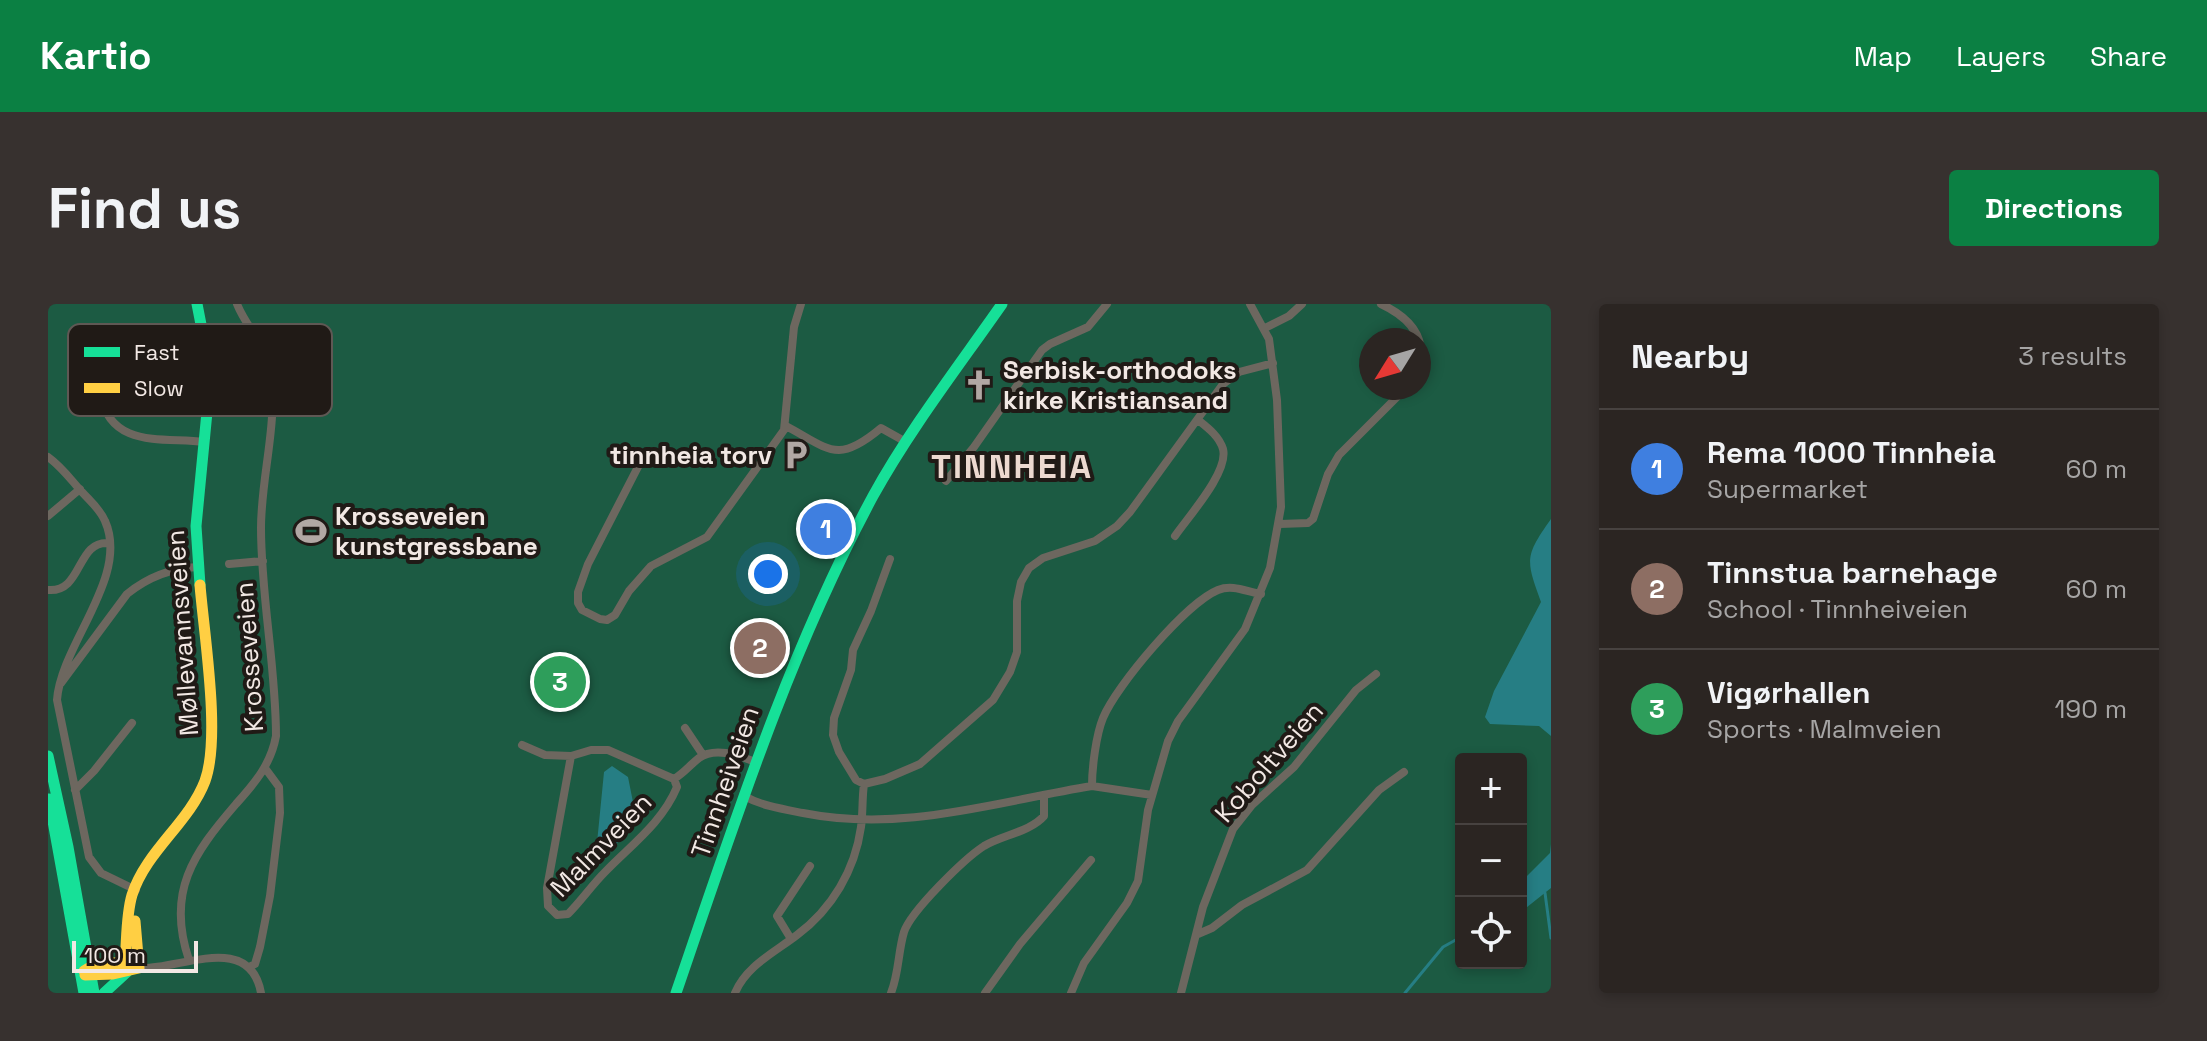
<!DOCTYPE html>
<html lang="en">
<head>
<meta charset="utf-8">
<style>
  :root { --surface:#2b2522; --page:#37312f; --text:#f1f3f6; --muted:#a6a5a5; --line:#474240; --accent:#0b8043 }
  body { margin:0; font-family:"Space Grotesk",sans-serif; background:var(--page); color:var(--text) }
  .controls { position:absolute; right:24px; bottom:24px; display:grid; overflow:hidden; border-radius:8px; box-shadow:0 4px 12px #0003 }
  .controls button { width:72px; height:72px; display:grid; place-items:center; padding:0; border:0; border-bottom:2px solid var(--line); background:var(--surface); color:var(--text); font:40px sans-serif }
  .compass { position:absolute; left:1311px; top:24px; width:72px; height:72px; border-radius:50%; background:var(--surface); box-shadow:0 4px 12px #0003; rotate:233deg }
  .scale { position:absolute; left:24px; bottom:20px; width:126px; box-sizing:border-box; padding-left:8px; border:4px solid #f2e8e4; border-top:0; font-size:22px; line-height:28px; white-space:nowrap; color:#f2e8e4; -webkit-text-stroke:6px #201a16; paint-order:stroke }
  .you { position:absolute; left:720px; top:270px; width:28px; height:28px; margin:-20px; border:6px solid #fff; border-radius:50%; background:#1a73e8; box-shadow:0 0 0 12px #1a73e833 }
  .badge { display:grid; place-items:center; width:52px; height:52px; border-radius:50%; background:var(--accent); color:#fff; font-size:26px; font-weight:700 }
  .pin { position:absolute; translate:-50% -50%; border:4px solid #fff; box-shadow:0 2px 8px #0006 }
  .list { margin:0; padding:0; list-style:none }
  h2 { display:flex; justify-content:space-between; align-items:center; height:104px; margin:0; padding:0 32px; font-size:34px }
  h2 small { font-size:26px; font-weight:400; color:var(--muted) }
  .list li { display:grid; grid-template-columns:52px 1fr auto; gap:24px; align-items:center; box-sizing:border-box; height:120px; padding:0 32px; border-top:2px solid var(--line) }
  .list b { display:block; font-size:30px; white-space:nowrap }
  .list p { margin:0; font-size:26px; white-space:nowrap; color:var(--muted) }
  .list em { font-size:26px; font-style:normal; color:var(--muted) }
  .icon { flex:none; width:44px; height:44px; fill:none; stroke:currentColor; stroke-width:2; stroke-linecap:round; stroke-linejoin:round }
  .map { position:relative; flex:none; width:1503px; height:689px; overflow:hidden; border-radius:8px }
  header { display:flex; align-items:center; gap:48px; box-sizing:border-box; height:112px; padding:0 40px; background:var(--accent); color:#fff }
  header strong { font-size:38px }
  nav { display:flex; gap:44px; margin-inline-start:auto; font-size:28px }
  .intro { display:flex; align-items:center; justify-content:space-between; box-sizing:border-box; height:192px; padding:0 48px }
  h1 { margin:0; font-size:56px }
  .button { padding:20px 36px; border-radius:8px; background:var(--accent); color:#fff; font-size:28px; font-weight:700 }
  main { display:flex; gap:48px; padding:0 48px }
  aside { flex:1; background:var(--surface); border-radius:8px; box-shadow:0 4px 12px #0003 }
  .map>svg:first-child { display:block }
  .green { fill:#1c5b43; fill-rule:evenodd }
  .water { fill:#267e84 }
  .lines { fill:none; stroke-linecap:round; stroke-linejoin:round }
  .stream { stroke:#267e84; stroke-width:3 }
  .street { stroke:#6d675f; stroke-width:8 }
  .fast { stroke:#16e098; stroke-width:11 }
  .slow { stroke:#ffcf43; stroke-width:11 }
  .labels { text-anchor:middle; stroke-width:8; stroke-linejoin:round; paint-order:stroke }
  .poi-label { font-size:26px; font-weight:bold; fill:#f2e8e4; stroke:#201a16; text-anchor:start }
  .street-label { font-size:26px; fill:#f2e8e4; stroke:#201a16 }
  .district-label { font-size:34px; font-weight:bold; letter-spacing:2px; fill:#ecd9d0; stroke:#201a16 }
  .key { fill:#201a16; stroke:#5f5854; stroke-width:2 }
  .key-label { font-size:22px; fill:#f2e8e4 }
</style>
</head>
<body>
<header>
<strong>Kartio</strong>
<nav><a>Map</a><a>Layers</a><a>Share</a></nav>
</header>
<div class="intro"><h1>Find us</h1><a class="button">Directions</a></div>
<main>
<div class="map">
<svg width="1503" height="689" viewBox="0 0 1503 689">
  <rect width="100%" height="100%" fill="#39312e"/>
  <path class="green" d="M0,0H1503V689H0ZM1323,36H1371V84H1323ZM1413,455H1473V659H1413Z"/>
  <path class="water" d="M1503,215V432L1491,422L1442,420L1437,413L1446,387L1493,298C1478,256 1476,253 1503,215Z
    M564,462L580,473L585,498L576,532L557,552L548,549L556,468Z
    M1503,540V584L1473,608V578L1502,549Z"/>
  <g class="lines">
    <path class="stream" d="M1497,589L1503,634
      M1357,689L1395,643L1413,633"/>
    <path class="street" d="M1333,0C1361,13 1380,33 1371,66
      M1217,24L1241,12L1254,0
      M738,122C781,145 789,161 833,124L858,138
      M156,138C114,133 63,145 52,90C50,78 53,71 64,65L159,59
      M0,153C14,163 23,176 34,188C42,197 52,205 57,217C82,273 13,340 9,396L41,553L53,569L88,586
      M592,159L540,260L530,288V299L534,306L552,315L559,316L567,311L581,287L603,262L659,233L736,126L746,23L753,0
      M898,177L926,143L994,46L1002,40L1040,23L1059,0
      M0,212L32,185
      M1232,220L1260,219L1265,215L1280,170L1291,151L1358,84
      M1127,232C1140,213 1181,168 1175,145C1171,132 1160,124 1150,116
      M842,255L823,307L805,346L803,366L786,414L785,431L791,448L808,476L816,480L837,475L872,460L945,396L962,368L969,348V297L973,278L981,264L995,254L1047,237L1069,222L1082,208L1175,80L1191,68L1225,59
      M181,260L215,257
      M0,286C35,289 28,236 61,239
      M13,379L79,290C100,273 123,264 150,263
      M637,424L655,451
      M474,441L497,451L523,452L543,446H560L626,475C636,469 642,461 651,454C666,443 691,451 707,458
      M523,452L499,584L500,602L509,611L520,610C533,597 544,581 557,568C583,541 614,519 629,483L626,475
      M27,486L46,467L84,419
      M1104,491L1044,482C1044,464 1048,431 1055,414C1068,382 1138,299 1170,286C1185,280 1199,288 1213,290
      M696,492C714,502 734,505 755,509C855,529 946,498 1044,482
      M1150,630L1164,624L1194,601L1259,566L1331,486L1356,468
      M743,635L729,612L762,562
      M141,656C118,588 145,550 188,500C207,479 223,460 228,432C228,363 213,293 213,224C213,171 231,117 222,65C218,41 198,23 189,0
      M77,658C83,660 89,664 94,664C133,665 202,628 213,689
      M201,663L207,660L212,643L222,592L232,509L231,483L217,464
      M687,689C698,662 727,648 749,631C784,605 807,566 813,523C815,509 814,494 816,480
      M843,689C851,669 850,648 856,628C863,607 916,555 936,542C954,531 982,528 996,512V491
      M937,689L972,640L1043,556
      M1023,689L1036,659L1079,599L1090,577L1100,506L1120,437L1130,417L1197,325L1222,264L1233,203L1229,96L1221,35L1202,0
      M1133,689L1155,603L1185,525L1204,501L1246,463L1308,386L1328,370"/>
    <path class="fast" d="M149,0L158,46L159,78V108L148,222L152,281
      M0,452L20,543L46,689
      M1,495L36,689
      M56,689L79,668
      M628,689C686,520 740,350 825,192C862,125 910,63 954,0"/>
    <path class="slow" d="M36,667L46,661L77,658C79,637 78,611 84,591C98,547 141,519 157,477C173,433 156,331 152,281
      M37,671L65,670L91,664L87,617"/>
  </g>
  <defs>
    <g id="church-bare" transform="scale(2.4)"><path d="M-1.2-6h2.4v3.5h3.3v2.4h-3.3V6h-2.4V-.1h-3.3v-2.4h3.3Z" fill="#b1a8a4" stroke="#201a16" stroke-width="2.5" paint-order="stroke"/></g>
    <g id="parking-bare" transform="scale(2.4)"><path d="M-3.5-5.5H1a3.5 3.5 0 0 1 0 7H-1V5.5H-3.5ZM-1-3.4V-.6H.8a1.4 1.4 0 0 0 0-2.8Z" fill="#b1a8a4" stroke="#201a16" stroke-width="2.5" paint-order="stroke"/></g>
    <g id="stadium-bare" transform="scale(2.4)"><path d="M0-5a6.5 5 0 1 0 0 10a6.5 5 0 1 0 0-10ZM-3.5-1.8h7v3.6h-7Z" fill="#b1a8a4" stroke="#201a16" stroke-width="2.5" paint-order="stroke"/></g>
  </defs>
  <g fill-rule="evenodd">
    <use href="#church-bare" x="931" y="81"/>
    <use href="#parking-bare" x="748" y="151"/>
    <use href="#stadium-bare" x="263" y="227"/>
  </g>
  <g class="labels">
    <g class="poi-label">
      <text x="955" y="75">Serbisk-orthodoks<tspan x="955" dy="30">kirke Kristiansand</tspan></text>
      <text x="724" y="160" text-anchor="end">tinnheia torv</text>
      <text x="287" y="221">Krosseveien<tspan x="287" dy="30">kunstgressbane</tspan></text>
    </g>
    <g class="street-label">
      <text transform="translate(134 329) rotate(-94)" y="9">Møllevannsveien</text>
      <text transform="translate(201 353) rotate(-94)" y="9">Krosseveien</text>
      <text transform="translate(1221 458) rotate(-49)" y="9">Koboltveien</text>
      <text transform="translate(677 478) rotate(-71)" y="9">Tinnheiveien</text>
      <text transform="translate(553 541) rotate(-46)" y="9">Malmveien</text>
    </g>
    <g class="district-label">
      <text x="964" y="174">TINNHEIA</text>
    </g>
  </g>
  <rect x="20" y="20" width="264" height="92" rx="12" class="key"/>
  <rect x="36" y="43" width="36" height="10" fill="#16e098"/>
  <rect x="36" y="79" width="36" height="10" fill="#ffcf43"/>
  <g class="key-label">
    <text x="86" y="56">Fast</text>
    <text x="86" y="92">Slow</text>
  </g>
</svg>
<div class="controls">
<button>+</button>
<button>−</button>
<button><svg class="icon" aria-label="locate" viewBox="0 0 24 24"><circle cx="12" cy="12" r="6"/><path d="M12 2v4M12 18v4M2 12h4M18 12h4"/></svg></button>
</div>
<svg class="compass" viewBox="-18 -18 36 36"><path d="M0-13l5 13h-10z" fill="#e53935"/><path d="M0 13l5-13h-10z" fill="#a6a5a5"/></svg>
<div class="scale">100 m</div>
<div class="you"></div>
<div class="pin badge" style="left:778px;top:225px;background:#3f7fe0">1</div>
<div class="pin badge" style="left:712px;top:344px;background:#8d6e63">2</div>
<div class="pin badge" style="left:512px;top:378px;background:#2e9e5b">3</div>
</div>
<aside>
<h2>Nearby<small>3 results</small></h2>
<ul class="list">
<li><span class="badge" style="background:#3f7fe0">1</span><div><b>Rema 1000 Tinnheia</b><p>Supermarket</p></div><em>60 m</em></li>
<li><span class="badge" style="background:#8d6e63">2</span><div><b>Tinnstua barnehage</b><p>School · Tinnheiveien</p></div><em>60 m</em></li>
<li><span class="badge" style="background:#2e9e5b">3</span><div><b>Vigørhallen</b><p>Sports · Malmveien</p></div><em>190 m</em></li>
</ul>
</aside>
</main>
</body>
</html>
